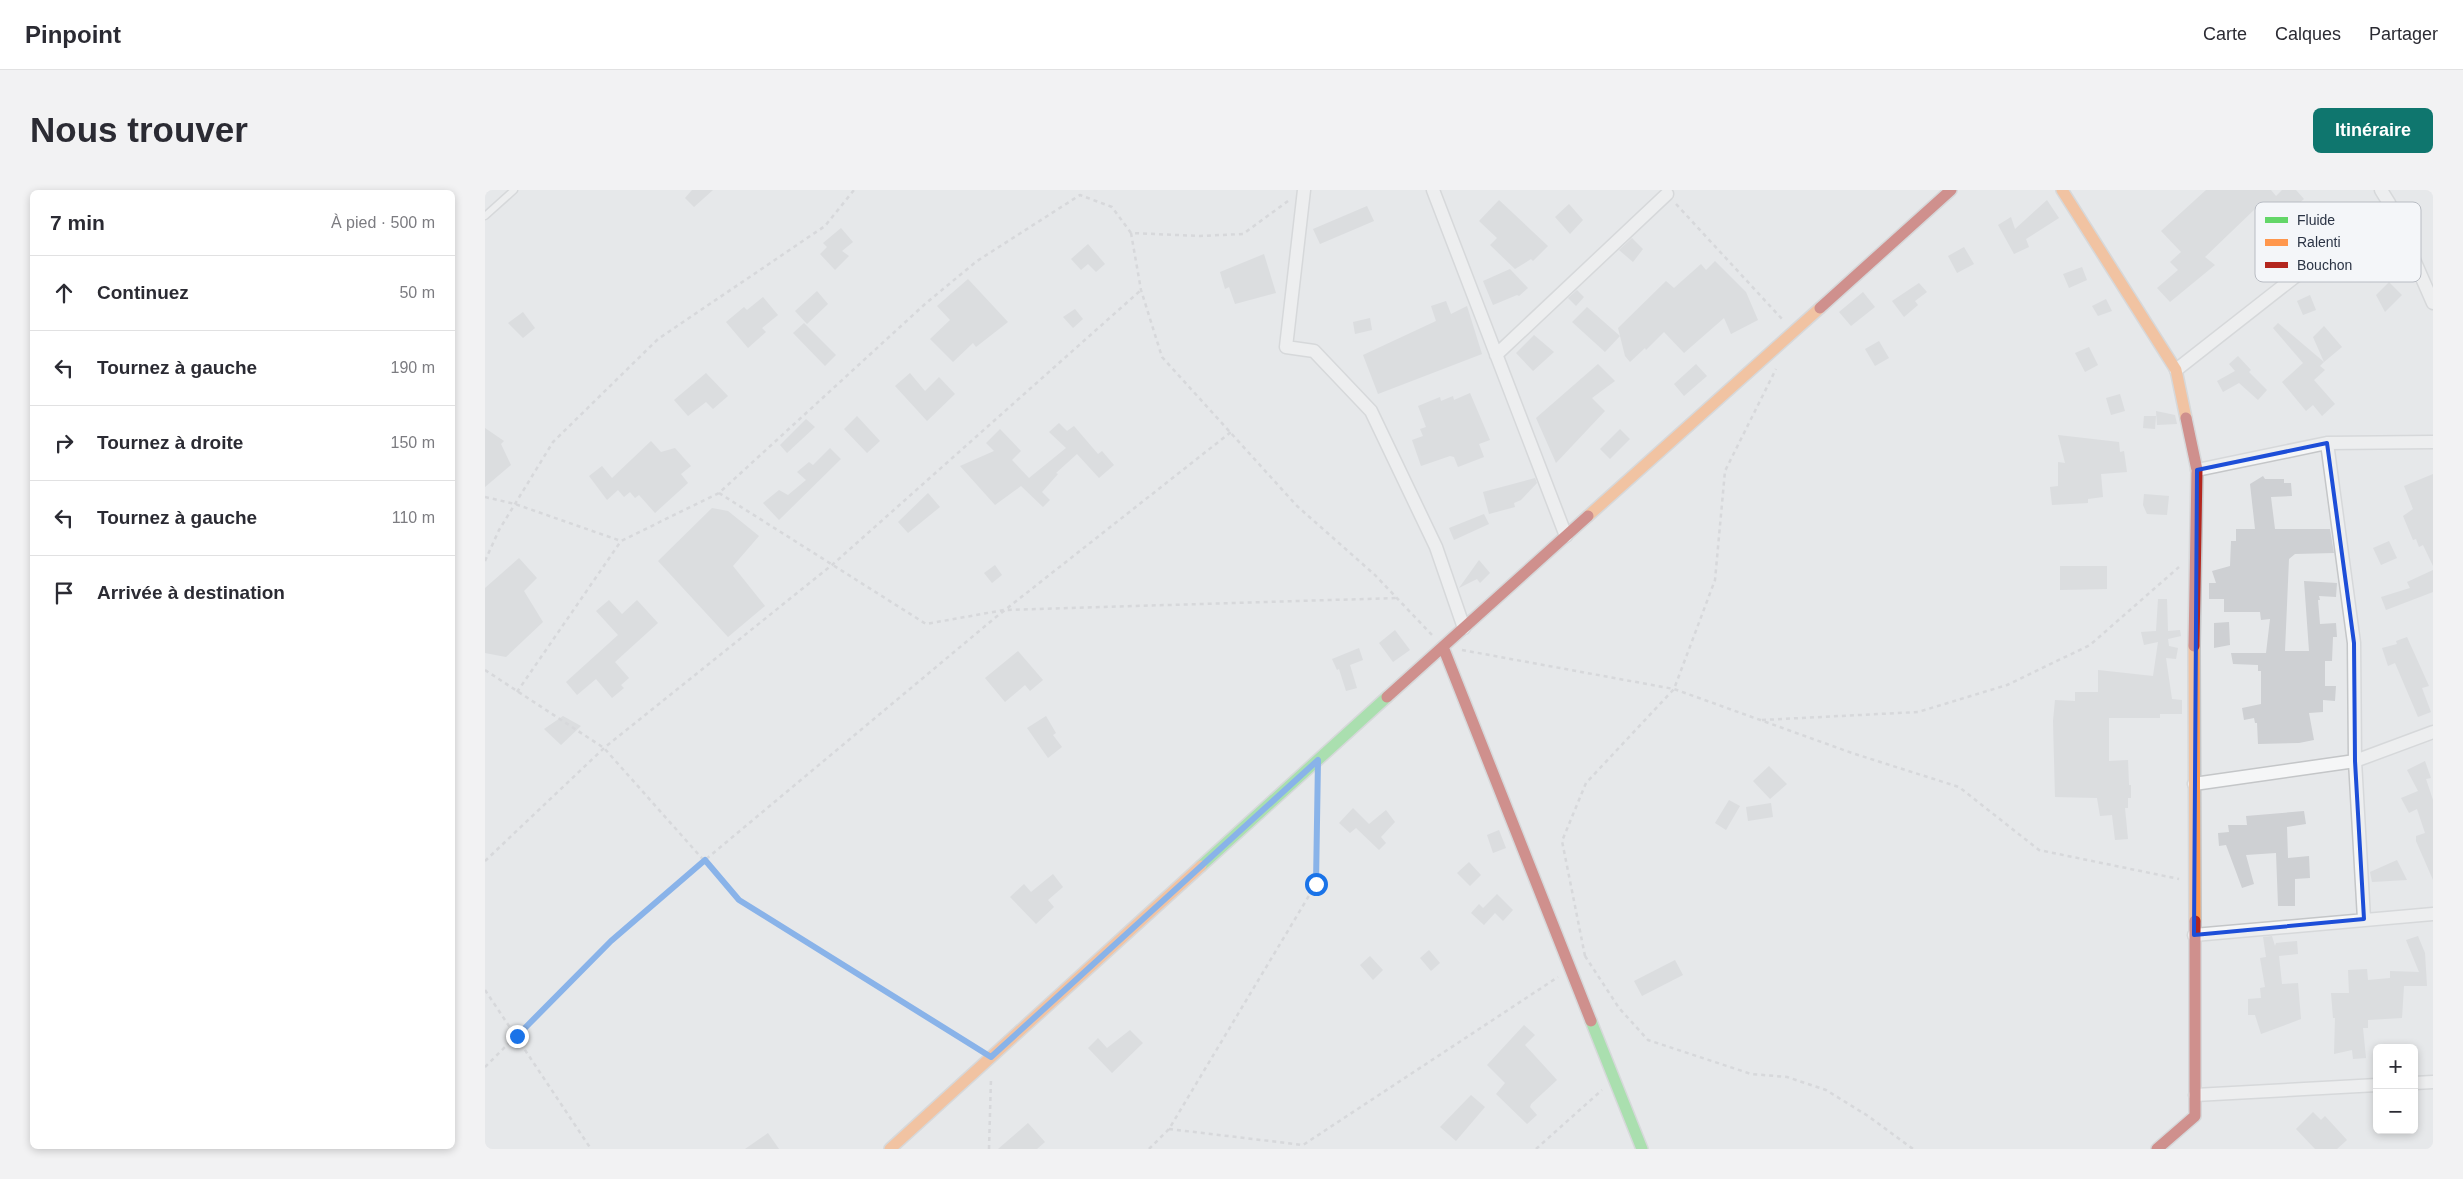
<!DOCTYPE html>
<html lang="fr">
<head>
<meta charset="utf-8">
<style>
  :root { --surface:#fff; --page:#f2f2f3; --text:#2b2b33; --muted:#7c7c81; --line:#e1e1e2; --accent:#0f766e }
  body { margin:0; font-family:Arial,sans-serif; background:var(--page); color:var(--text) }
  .controls { position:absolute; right:15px; bottom:15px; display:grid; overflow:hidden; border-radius:8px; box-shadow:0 2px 8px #0003 }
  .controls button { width:45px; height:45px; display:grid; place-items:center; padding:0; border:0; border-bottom:1px solid var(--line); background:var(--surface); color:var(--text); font:25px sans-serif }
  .stop { position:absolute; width:15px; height:15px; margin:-11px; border:4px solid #1a73e8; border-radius:50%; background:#fff }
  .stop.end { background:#1a73e8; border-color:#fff; box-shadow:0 1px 5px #0008 }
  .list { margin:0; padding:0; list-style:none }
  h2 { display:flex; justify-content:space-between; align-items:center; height:65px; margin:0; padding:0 20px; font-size:21px }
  h2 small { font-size:16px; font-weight:400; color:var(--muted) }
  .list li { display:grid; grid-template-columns:32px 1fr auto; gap:15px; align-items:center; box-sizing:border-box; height:75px; padding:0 20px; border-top:1px solid var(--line) }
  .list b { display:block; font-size:19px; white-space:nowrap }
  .list em { font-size:16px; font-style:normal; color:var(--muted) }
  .icon { flex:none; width:28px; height:28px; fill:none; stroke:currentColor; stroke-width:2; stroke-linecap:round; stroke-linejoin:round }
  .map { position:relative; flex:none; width:1948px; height:959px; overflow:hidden; border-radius:8px }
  header { display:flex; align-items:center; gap:30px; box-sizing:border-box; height:70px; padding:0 25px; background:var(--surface); border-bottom:1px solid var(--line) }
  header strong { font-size:24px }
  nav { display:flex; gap:28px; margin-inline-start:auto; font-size:18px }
  .intro { display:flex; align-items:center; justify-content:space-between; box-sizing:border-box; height:120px; padding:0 30px }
  h1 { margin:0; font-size:35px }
  .button { padding:12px 22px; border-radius:8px; background:var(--accent); color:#fff; font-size:18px; font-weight:700 }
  main { display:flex; gap:30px; padding:0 30px }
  aside { flex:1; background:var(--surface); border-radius:8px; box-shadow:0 2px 8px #0003 }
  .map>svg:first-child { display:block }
  .building { fill:#ced0d3 }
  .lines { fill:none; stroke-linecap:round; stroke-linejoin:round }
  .lane-casing { stroke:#c4c6c8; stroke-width:9 }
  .street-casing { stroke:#c4c6c8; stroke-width:15 }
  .fast-casing { stroke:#c4c6c8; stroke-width:14 }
  .slow-casing { stroke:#c4c6c8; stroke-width:14 }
  .jam-casing { stroke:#c4c6c8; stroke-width:14 }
  .path { stroke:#c5c6ca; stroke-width:2.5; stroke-dasharray:4 4; stroke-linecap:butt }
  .lane { stroke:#f5f6f7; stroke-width:6 }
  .street { stroke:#f5f6f7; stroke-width:12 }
  .fast { stroke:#63d668; stroke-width:11 }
  .slow { stroke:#ff974d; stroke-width:11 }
  .jam { stroke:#b3261e; stroke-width:11 }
  .route { stroke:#1a73e8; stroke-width:6 }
  .marked { fill:none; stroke:#1d4ed8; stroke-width:4; stroke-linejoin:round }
  .key { fill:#f4f6f9; stroke:#b8bcc3; stroke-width:1 }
  .key-label { font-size:14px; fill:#2b3445 }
</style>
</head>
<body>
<header>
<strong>Pinpoint</strong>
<nav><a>Carte</a><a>Calques</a><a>Partager</a></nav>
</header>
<div class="intro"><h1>Nous trouver</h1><a class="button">Itinéraire</a></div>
<main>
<aside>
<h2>7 min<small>À pied · 500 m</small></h2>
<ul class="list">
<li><svg class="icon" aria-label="ahead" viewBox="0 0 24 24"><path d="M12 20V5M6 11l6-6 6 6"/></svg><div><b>Continuez</b></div><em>50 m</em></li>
<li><svg class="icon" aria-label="left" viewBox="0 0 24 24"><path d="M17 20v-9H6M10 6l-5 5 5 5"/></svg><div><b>Tournez à gauche</b></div><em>190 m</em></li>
<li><svg class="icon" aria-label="right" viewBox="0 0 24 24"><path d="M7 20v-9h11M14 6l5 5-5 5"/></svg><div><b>Tournez à droite</b></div><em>150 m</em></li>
<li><svg class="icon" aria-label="left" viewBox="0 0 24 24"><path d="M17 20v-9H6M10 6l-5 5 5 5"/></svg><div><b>Tournez à gauche</b></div><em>110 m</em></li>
<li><svg class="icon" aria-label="arrive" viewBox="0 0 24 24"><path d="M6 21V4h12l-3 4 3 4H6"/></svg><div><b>Arrivée à destination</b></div></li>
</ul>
</aside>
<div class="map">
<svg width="1948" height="959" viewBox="0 0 1948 959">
  <rect width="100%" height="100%" fill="#e6e8ea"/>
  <path class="building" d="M207,0H228L209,17L200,8Z
    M1721,0H1786L1791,6L1797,0H1811L1819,9L1788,36L1771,18L1720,67L1730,75L1685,112L1672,98L1693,80L1685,72L1696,62L1676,41Z
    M1014,10L1063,56L1048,71L1046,69L1030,79L1005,55L1012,48L994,31Z
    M1562,10L1574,28L1541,49L1544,57L1529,64L1513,35L1526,27L1530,39Z
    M1084,14L1098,30L1085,44L1070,27Z
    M882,16L889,31L835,54L828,39Z
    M356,38L368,52L357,61L364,66L350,80L335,64L342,57L338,53Z
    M1147,48L1158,59L1148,72L1134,60Z
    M603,54L620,74L611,82L603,74L596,80L586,69Z
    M1479,57L1489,74L1472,83L1463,66Z
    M779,64L791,103L750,114L744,97L740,99L735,82Z
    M1230,71L1261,102L1273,130L1246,144L1239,128L1199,163L1179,142L1161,160L1160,158L1145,172L1140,166L1135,146L1120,162L1087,132L1102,117L1135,146L1133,138L1181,91L1189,98L1216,74L1221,80Z
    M1597,77L1602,90L1584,98L1578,84Z
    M1025,79L1043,98L1034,106L1032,105L1008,115L998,91Z
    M483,89L523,132L491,157L488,153L468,172L445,149L465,130L452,116Z
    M1904,92L1917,105L1900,122L1891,105Z
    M1434,93L1442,102L1430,111L1433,115L1419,127L1407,111Z
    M1092,100L1099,107L1091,116L1083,108Z
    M332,101L343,114L322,134L310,121Z
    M1378,102L1390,117L1366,136L1354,122Z
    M1825,105L1831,120L1818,125L1812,111Z
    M278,107L293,125L277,138L281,142L263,158L241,132L259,117L262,120Z
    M1621,109L1627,121L1613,126L1607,116Z
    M961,111L966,124L982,116L997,164L893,204L878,165L951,131L946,116Z
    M590,119L598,129L588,138L578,127Z
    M38,122L50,138L38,148L23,133Z
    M885,128L887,140L870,144L868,132Z
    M319,133L351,165L340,176L308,143Z
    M1793,133L1839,172L1835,176L1840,180L1829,190L1850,214L1837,226L1828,215L1821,221L1797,192L1818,173L1788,138Z
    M1839,136L1857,157L1839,172L1828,147Z
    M1049,145L1069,162L1048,181L1031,163Z
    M1394,151L1404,168L1390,176L1380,159Z
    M1604,157L1613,175L1600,182L1590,163Z
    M1753,166L1766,180L1764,182L1782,200L1773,210L1754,193L1738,202L1732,191L1750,181L1744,174Z
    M1113,174L1130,191L1107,208L1120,221L1071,273L1051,228Z
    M1211,174L1222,186L1199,206L1189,194Z
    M221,183L243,206L228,219L221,212L203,226L189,210Z
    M425,183L440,201L454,187L470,204L442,231L410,196Z
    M985,203L1005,250L994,254L999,267L973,277L969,267L965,266L936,276L927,250L938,246L935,239L941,237L933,216L955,207L956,211L968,206L969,210Z
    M1635,204L1640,221L1626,225L1621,208Z
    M1671,221L1690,225L1692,234L1672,235Z
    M372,226L395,251L382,263L359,239Z
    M1659,226H1671L1670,239L1658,238Z
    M321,229L330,237L302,263L295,255Z
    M574,233L582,241L589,236L613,264L617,261L629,275L614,288L592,264L571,283L573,284L557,302L565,310L558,317L536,296L510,315L475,276L509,261L501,253L515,239L536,261L527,270L544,288L581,258L564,242Z
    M0,238L19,251L16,254L26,275L0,297Z
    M1135,239L1145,249L1125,269L1115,259Z
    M1573,245L1634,252L1635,262L1639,261L1642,282L1616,284L1618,307L1603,309V313L1567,315L1565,297L1573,296V272L1580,273Z
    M166,251L176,262L190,258L206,276L196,284L203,293L170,323L154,305L150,308L145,302L139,307L133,300L122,310L104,286L117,276L127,288Z
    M345,258L356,269L294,330L278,313L294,300L303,305L321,290L312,282L324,272L328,275Z
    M1948,284V376L1938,355L1934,357L1931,349L1928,350L1918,326L1928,319L1919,296Z
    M1778,286L1780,289H1799V293H1806L1807,306L1786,307L1790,339H1845L1849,363L1810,364L1804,369L1800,461H1824L1819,391L1852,393L1851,407L1834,406L1835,410H1833L1835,434L1851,433L1852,447H1848L1847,471H1840V496H1851L1850,511L1838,510V522L1824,523L1829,550L1814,553L1773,554L1772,533H1770L1769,528L1759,530L1757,518L1776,514V481H1773V475L1748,474L1746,463H1781L1785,429L1776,430L1775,422H1739V409H1724V393H1731L1727,381L1745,376L1746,351H1751V339H1770L1765,294Z
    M1050,288L1052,293L1036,310L1029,313L1030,317L1004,324L998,302Z
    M443,303L455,317L423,343L413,332Z
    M1659,304L1684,306L1682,325L1662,324L1658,315Z
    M227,318L243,321L274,346L248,376L280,416L243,447L173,371Z
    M999,324L1004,334L969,350L964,338Z
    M1904,351L1912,368L1896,375L1888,358Z
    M34,368L52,388L39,401L58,432L21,467L0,463V398Z
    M994,370L1005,383L995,393L992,389L974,398Z
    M510,375L517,385L507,393L499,383Z
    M1575,376H1622V399L1575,400Z
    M1948,380V402L1901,420L1896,407L1925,398L1922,392Z
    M1673,409H1682L1683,441L1695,440L1696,446L1683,449L1684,456L1693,458L1691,469L1681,468L1687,509L1697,510V524H1675V528H1624V571L1643,570L1644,595H1646V608H1643V618H1640L1643,649L1630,650L1627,625L1615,626L1612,608L1570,607L1568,531L1570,510L1590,511V502H1613V480L1668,486L1673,452L1659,455L1656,442L1671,441Z
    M124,410L137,424L152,410L173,433L130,472L144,488L136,495L139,498L127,508L111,489L92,505L81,492L133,445L111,421Z
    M1744,432L1745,455L1729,458V433Z
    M910,440L925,460L908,472L894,453Z
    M1922,447L1944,496L1937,498L1946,522L1933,527L1910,473L1903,476L1897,458L1912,454L1911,451Z
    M874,458L878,470L865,475L872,498L861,501L854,479L852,480L847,469Z
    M533,461L558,490L545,501L540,495L520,512L500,488Z
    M78,526L96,536L76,555L59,539Z
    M561,526L571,543L568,545L577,557L563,568L542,538Z
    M1940,571L1946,588L1941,589L1948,610V690L1931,651V646L1940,643L1932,619L1924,623L1916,608L1933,601L1922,580Z
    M1284,576L1302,594L1285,609L1268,591Z
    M1244,610L1255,616L1241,640L1230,633Z
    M1286,613L1288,627L1263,631L1261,617Z
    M868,618L884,634L901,620L910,632L896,647L901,653L894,660L871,638L865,643L854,633Z
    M1819,621L1821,634L1802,637L1803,668L1824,666L1825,688L1810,689V716H1793L1791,663L1761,665L1769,694L1757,698L1741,655L1734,656L1733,643L1744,642L1743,635H1762L1761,626Z
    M1014,640L1021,658L1008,663L1002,645Z
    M1912,670L1922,690L1887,692L1885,682Z
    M984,672L996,685L985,696L972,683Z
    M568,684L578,697L563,710L569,717L551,734L525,707L539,694L546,702Z
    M1012,704L1028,720L1018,731L1010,723L999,735L986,723L994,714L998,718Z
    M1787,746L1790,756L1791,753L1812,751L1813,764L1794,766L1797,794L1813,793L1816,829L1776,844L1770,825H1763V809L1776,808L1775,798L1780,797L1775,768L1781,767L1778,747Z
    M1933,746L1940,763L1942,796H1919L1917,828L1883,830V838H1878L1881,868L1868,869L1867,860L1849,864L1850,828H1848L1846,803H1864L1863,780L1882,779L1883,790L1905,788V781L1934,782L1921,750Z
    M944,760L955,773L946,781L935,768Z
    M885,766L898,780L888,790L875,775Z
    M1190,770L1198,785L1157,806L1149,791Z
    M1039,835L1050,845L1040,855L1072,890L1046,914L1045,917L1052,925L1042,934L1011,904L1020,893L1002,875Z
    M645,840L658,853L627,883L603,858L613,848L622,858Z
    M986,905L1000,917L971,951L955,937Z
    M1828,922L1836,930L1840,926L1862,950L1852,959H1830L1811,939Z
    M543,933L560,952L552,959H513Z
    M283,943L294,959H260Z"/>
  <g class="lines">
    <g class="lane-casing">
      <path id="lane" d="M0,26L29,0"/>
    </g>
    <g class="street-casing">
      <path id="street" d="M819,0L801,157L829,161L886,221L951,357L979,438
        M948,0L1081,346
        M1896,0L1904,13L1948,113
        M1011,165L1182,4
        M1691,180L1904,13
        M1842,253L1869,453L1870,571L1879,729
        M1712,280L1842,253L1948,252
        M1709,594L1870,571L1948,542
        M1709,745L1948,724
        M1929,893L1948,892
        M1710,905L1892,895"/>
    </g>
    <g class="fast-casing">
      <path id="fast" d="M716,676L902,507
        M1106,831L1157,959"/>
    </g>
    <g class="slow-casing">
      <path id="slow" d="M1577,0L1691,180L1701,228
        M1103,326L1335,118
        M1709,456L1710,731
        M405,959L716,676"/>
    </g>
    <g class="jam-casing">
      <path id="jam" d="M1335,118L1466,0
        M1701,228L1712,280L1709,456
        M958,457L1106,831
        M902,507L1103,326
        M1672,959L1710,926V731"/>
    </g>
    <path class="path" d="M1191,14L1297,129
      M646,43L656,100L677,167L812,316L890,385L947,445
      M234,303L441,434L519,420L912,408
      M0,307L30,314L136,351L234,303L440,114L492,71L595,5L627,17L646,43L715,46L758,44L803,11
      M0,371L14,340L68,252L173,149L340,36L369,0
      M977,460L1189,499L1367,563L1474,597L1554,660L1694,689
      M0,480L119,558L254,710L492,858
      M32,502L136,351
      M1277,530L1433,522L1522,495L1605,455L1694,377
      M0,671L119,558L347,375L656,100
      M1100,766L1077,651L1101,593L1189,499L1230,390L1240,281L1291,179
      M1100,766L1134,818L1163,850L1266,884L1302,887L1341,900L1383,926L1428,959
      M0,800L106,959
      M0,877L126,751L220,670L511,427L746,242
      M684,939L818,955L1073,787
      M504,959L506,888
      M664,959L684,939L831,694L832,592
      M1051,959L1117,900"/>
    <use href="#lane" class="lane"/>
    <use href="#street" class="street"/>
    <use href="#fast" class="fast"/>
    <use href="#slow" class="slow"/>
    <use href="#jam" class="jam"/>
  </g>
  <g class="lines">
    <path class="route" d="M32,846L126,751L220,670L254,710L506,867L833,570L831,694"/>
  </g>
  <path d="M0 0H1948V959H0ZM1842,253L1869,453L1870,571L1879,729L1709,745L1712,280Z" fill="#e6e8ea" fill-opacity=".55" fill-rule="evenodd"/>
  <path class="marked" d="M1842,253L1869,453L1870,571L1879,729L1709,745L1712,280Z"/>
  <rect x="1770" y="12" width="166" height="80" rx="8" class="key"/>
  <rect x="1780" y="27" width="23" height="6" fill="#63d668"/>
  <rect x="1780" y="49" width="23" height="7" fill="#ff974d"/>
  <rect x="1780" y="72" width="23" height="6" fill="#b3261e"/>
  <g class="key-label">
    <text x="1812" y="35">Fluide</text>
    <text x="1812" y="57">Ralenti</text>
    <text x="1812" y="80">Bouchon</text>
  </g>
</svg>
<div class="controls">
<button>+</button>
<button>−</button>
</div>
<div class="stop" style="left:831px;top:694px"></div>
<div class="stop end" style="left:32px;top:846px"></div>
</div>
</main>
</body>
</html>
